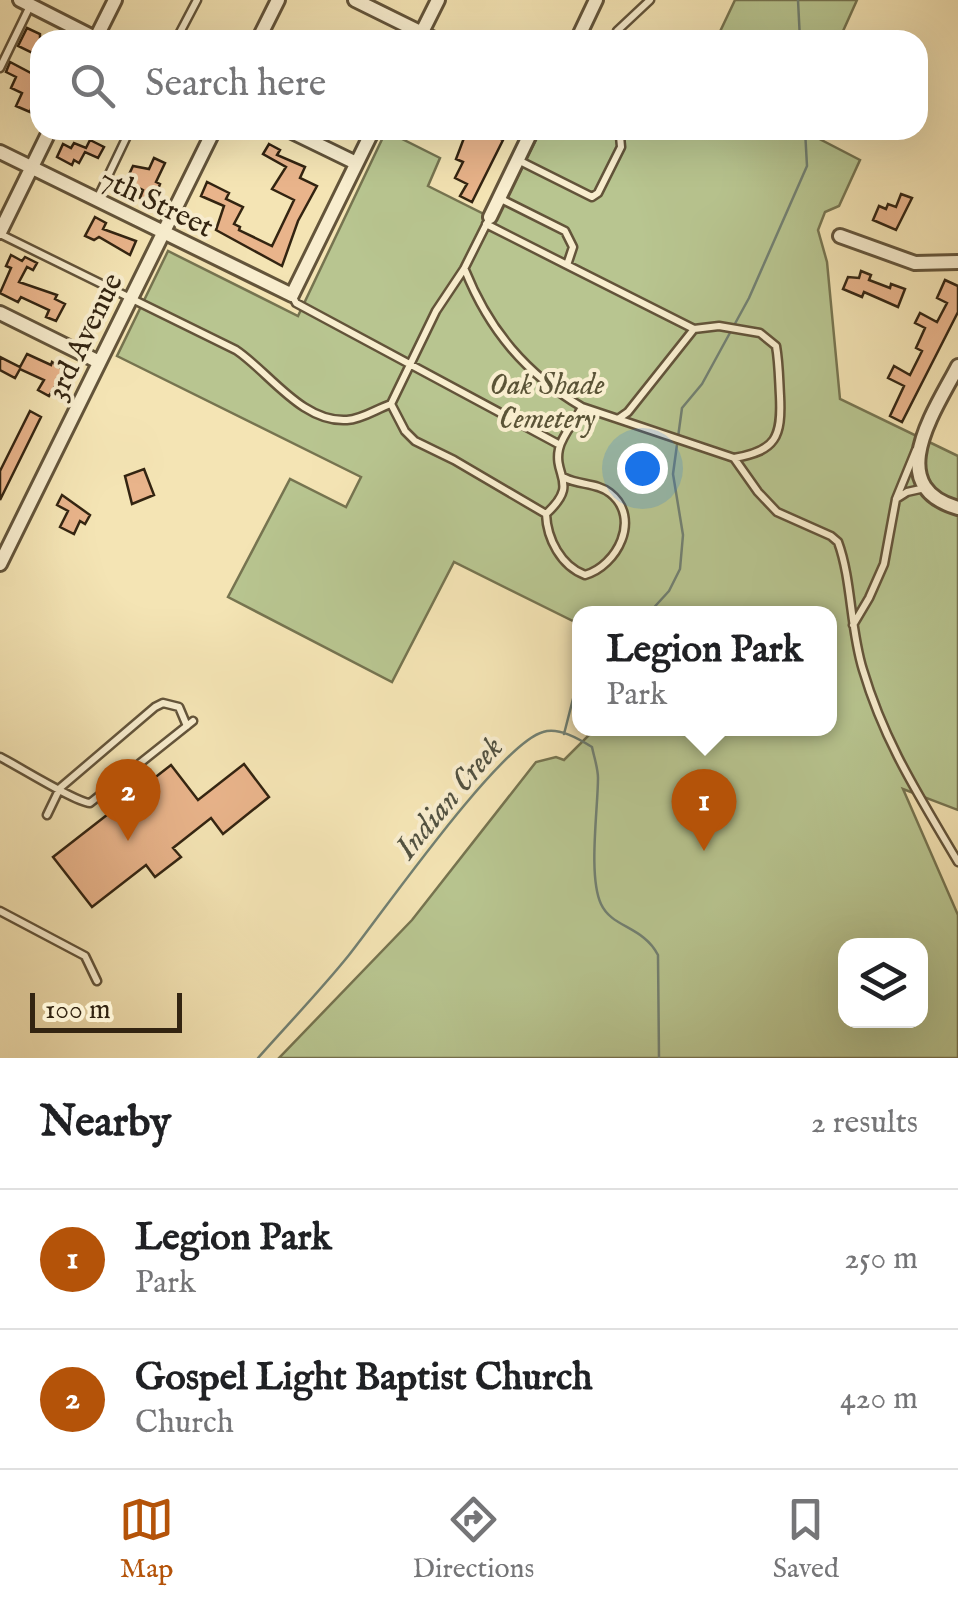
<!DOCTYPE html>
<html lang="en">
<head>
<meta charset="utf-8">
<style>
  :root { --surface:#fff; --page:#f2f2f2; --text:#202124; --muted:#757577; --line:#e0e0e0; --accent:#b45309 }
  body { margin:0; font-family:"IM FELL English",serif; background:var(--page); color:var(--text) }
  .controls { position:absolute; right:30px; bottom:30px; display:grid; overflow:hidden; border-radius:20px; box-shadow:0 10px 40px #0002 }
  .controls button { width:90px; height:90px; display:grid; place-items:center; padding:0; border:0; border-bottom:2px solid var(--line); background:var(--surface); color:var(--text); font:50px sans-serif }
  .scale { position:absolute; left:30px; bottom:25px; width:152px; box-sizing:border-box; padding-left:10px; border:5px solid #332411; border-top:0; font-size:28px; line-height:35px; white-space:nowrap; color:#332411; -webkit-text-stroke:8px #f8edce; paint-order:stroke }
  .you { position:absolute; left:642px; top:468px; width:35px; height:35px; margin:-25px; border:8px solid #fff; border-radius:50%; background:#1a73e8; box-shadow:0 0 0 15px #1a73e833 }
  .badge { display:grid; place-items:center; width:65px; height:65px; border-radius:50%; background:var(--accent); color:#fff; font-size:32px; font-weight:700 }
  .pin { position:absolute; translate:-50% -82px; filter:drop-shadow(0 2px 5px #0008) }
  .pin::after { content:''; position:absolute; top:52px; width:35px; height:30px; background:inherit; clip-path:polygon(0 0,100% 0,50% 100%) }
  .popup { position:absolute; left:572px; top:606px; width:265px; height:130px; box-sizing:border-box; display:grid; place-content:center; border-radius:20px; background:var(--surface); filter:drop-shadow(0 2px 8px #0005); font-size:32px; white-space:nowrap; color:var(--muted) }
  .popup b { font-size:38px; color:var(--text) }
  .popup::after { content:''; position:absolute; left:50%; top:100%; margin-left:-20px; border:20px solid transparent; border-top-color:var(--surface) }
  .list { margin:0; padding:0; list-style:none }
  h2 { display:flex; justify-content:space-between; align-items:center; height:130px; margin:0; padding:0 40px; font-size:42px }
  h2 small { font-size:32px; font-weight:400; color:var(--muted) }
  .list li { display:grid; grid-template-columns:65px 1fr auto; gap:30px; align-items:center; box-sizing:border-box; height:140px; padding:0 40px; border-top:2px solid var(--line) }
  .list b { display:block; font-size:38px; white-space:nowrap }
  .list p { margin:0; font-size:32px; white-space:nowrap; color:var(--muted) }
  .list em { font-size:32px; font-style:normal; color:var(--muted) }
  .icon { flex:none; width:55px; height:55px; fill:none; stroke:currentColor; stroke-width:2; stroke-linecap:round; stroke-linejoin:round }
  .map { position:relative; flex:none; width:958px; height:1058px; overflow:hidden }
  .search { position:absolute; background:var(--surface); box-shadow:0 10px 40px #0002; left:30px; right:30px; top:30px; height:110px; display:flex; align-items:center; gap:25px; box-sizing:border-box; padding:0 35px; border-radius:30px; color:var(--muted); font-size:38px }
  .sheet { height:410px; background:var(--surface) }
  nav { display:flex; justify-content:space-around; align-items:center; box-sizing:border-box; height:140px; border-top:2px solid var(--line); background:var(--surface); font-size:28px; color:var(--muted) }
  nav a { display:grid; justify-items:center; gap:5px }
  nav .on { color:var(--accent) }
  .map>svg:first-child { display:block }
  .green { fill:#b8c590; stroke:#767450; stroke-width:2.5; fill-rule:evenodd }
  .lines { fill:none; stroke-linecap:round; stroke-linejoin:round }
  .stream { stroke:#728072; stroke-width:2.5 }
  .building { fill:#e9b48b; stroke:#332411; stroke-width:2.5 }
  .lane-casing { stroke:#63543a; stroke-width:11 }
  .street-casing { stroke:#63543a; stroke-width:18 }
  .lane { stroke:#f8edce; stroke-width:6 }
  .street { stroke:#f8edce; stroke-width:12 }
  .labels { text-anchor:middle; stroke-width:8; stroke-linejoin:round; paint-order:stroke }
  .street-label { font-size:30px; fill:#332411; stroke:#f8edce }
  .park-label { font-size:30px; font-style:italic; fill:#5b5437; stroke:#f8edce }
  .water-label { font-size:32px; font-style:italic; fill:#525241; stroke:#f8edce }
</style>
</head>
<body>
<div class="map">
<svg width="958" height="1058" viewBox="0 0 958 1058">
  <rect width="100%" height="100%" fill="#f4e4b4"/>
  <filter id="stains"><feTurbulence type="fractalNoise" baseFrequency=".002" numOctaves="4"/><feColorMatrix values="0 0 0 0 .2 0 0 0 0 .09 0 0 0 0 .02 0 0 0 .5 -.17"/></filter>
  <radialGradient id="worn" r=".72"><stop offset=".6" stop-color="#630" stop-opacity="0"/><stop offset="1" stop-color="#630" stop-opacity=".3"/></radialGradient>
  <path class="green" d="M735,0H857L839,40H716Z
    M541,130H802L860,160L839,206L825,212L818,230L827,262L840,399L958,456V810L903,789L958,915V1058H279L412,920L536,762L556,757L564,760L595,729L829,728V614H579V624L454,562L392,682L228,597L290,479L346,507L361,477L117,356L168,251L298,316L386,131L440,158L428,186L496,220ZM846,946H920V1021H846Z"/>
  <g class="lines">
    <path class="stream" d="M798,0L800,40
      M648,614L669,591L680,569L683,535L673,474L682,408L702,384L749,298L807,166L805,130
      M564,734L574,695L579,688
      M258,1058C288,1024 320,991 349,955C383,912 500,744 543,732C559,727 579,739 592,747C594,757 598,768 598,778C598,809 588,876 601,904C612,928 643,926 658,955L659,1058"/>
  </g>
  <path class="building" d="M27,28L40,34V83L30,112L16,106L22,93L11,88L16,77L6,72L10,62L31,73L39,56L18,46Z
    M467,130H482L503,140L472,202L460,196L467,184L455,178L463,162L456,159Z
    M90,140L104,147L98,158L85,152L79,163L74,160L72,165L57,157L63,144L71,148L74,143L86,148Z
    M269,144L280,150L277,155L305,167L300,178L317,186L298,221L282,266L216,230L224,206L201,196L207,182L229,193L226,199L243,207L234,224L240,227L239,230L272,246L294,200L272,189L286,167L263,154Z
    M154,158L165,163L156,182L160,184L152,204L140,198L143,190L126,181L133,166L149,169Z
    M901,194L912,198L896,230L873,220L879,206L886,209L888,204L896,207Z
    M95,217L106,223L103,229L136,241L130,255L99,237L94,240L85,236Z
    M11,255L22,261L25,257L37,263L33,270L27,267L19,282L57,295L55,299L65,304L56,321L46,317L49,310L21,297L18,302L0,293L11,268L6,266Z
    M861,271L871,275L869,280L890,288L891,284L905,289L898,307L864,292L862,297L843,289L848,277L859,278Z
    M945,280L958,286V312L902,422L890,416L904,386L888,378L894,366L910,375L922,351L916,348L925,328L915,323L920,313L937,322L947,303L937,298Z
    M27,354L51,365L52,362L65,371L49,396L38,390L44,380L20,369L15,378L0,370V357L20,367Z
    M30,411L41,417L0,500V471Z
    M144,469L154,495L132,504L125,476Z
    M62,495L90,515L85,524L80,521L74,534L60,527L68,511L57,505Z
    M244,764L269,797L223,834L211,818L173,848L181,857L155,877L146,865L92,907L53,857L171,765L198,800Z"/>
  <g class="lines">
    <g class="lane-casing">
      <path id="lane" d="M617,39V31L650,0
        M176,40L197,0
        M0,68L30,6
        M518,160L592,197L598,193L621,147L620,136L612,130
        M499,198L565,231L573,247L567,265L694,329
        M97,199L130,130
        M486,224L567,265
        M0,234L236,350C269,372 302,423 347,420C363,419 376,409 391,404L436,311L464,269L490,217
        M465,270C489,330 526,374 582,407C576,420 562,435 559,449C553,477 580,483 546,514
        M292,295L296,303L560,445
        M391,404L405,431L415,441L454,460L546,514C547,539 561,566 585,575C617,566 642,518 610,493C598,483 579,485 565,478
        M582,407L618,419
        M734,458C776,451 782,437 780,396C779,379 779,363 776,346L760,333L719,326L694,329L628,412L618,419L734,458L758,492L777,512L831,536L838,542C852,580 850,629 863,670C885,744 920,797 958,862
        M896,499L907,492L925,488
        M853,625L869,598L884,564L896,499L916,450
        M0,757C18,766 75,802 90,803L193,721
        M47,815L60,788L155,707L163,703L179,707L187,726
        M0,911L85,956L97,981"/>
    </g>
    <g class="street-casing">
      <path id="street" d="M20,0L99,40
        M355,0L436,40
        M419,38L438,0
        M95,40L115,0
        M258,40L278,0
        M577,40L596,0
        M288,130L356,163
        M0,152L292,295L373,130
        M490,217L532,130
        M0,232L50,130
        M840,236L915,263L958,262
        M0,313L99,362
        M958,366C936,409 881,486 958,508
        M0,564L214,130"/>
    </g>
    <use href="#lane" class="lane"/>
    <use href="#street" class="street"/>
  </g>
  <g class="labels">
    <g class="street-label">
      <text transform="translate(157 202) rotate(26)" y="10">7th Street</text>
      <text transform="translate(84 336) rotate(-64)" y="10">3rd Avenue</text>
    </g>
    <g class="park-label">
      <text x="547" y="394">Oak Shade<tspan x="547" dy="34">Cemetery</tspan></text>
    </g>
    <g class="water-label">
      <text transform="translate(448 797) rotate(-50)" y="11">Indian Creek</text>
    </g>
  </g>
  <rect width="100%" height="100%" filter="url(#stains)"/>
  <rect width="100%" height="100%" fill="url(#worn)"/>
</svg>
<div class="controls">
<button><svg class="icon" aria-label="layers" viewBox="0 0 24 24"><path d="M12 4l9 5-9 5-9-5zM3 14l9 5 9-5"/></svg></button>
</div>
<div class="scale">100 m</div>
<div class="you"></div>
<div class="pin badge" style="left:704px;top:851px">1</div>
<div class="popup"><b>Legion Park</b>Park</div>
<div class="pin badge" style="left:128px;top:841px">2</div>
<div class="search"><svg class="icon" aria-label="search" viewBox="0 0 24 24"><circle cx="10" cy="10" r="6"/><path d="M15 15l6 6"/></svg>Search here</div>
</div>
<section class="sheet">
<h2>Nearby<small>2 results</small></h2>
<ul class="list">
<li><span class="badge">1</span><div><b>Legion Park</b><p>Park</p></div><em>250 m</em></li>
<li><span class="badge">2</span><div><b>Gospel Light Baptist Church</b><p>Church</p></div><em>420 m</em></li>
</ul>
</section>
<nav>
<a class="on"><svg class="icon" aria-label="map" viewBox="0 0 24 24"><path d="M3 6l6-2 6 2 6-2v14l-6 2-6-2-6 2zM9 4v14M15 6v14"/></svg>Map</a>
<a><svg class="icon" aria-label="directions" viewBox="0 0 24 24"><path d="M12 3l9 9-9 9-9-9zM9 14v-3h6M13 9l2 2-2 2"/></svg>Directions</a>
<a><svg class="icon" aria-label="saved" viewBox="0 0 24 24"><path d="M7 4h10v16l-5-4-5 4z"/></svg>Saved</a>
</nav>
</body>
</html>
